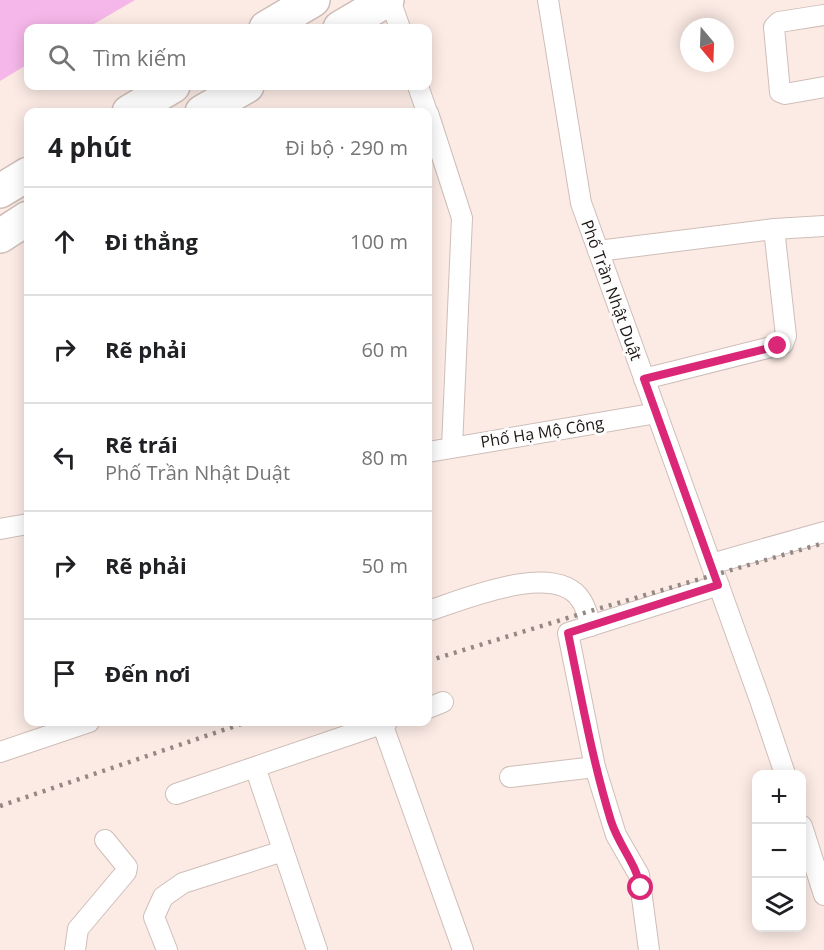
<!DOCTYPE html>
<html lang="vi">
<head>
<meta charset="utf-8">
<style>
  :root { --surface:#fff; --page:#f6f6f6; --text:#202124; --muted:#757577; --line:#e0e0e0 }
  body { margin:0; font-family:"Open Sans",sans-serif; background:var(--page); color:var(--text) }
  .controls { position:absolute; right:18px; bottom:18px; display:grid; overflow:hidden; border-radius:12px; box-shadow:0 3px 15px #0003 }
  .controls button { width:54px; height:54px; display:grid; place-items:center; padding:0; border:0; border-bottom:2px solid var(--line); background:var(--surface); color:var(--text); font:30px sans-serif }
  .compass { position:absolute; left:680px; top:18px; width:54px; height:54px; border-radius:50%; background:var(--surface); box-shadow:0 3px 15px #0003; rotate:161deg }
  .stop { position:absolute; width:18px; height:18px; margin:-14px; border:4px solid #db2777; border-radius:50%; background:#fff }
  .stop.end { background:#db2777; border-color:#fff; box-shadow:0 2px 6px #0008 }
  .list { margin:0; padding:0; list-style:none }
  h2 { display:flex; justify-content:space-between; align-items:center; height:78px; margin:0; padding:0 24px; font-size:26px }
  h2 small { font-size:20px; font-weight:400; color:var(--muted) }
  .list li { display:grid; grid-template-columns:39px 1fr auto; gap:18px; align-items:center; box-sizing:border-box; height:108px; padding:0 24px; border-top:2px solid var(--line) }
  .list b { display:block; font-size:22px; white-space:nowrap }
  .list p { margin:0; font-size:20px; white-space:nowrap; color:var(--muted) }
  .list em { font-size:20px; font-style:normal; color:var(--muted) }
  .icon { flex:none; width:33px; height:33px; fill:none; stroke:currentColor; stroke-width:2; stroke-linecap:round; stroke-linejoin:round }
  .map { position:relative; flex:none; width:824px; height:950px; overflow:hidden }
  .search { position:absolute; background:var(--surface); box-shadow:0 3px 15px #0003; left:24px; top:24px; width:408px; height:66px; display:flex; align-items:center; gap:15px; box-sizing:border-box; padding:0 21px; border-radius:12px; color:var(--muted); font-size:22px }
  .panel { position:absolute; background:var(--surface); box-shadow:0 3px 15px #0003; left:24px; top:108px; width:408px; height:618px; border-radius:12px }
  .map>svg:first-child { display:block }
  .water { fill:#f5b7e9 }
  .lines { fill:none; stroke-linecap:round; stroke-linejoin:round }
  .minor-casing { stroke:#cfbeb8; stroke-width:22 }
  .trunk-casing { stroke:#cfbeb8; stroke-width:36 }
  .minor { stroke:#fff; stroke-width:20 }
  .trunk { stroke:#fff; stroke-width:33 }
  .rail { stroke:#948884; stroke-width:4.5; stroke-dasharray:3 6; stroke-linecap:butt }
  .route { stroke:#db2777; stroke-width:8 }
  .labels { text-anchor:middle; stroke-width:6; stroke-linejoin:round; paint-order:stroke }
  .street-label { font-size:16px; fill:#1c1614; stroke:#fdfdfd }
</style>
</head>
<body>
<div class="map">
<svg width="824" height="950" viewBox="0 0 824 950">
  <rect width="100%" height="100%" fill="#fcebe5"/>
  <path class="water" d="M0,0H135L87,28H28V64L0,81Z"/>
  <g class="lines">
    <g class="minor-casing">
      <path id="minor" d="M390,0L400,28
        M548,0L581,203L760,700L785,774
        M824,15L779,22L774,27L780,92L785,94L824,87
        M418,86L427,112
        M428,113L462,218L452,447
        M598,251L774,229L824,226
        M644,379L783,344L786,336L774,229
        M428,452L657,413
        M0,529L28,524
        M711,564L824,532
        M428,611C463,600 555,560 581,600C586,607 588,617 591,626
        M428,708L443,702
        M382,723L463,950
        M0,752L89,722
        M255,767L317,950
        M510,777L595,767
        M176,794L387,722
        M802,826L824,895
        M75,950L78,929L126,872L127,867L105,840
        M167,950L154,917L163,897L183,883L283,851
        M649,950L639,875L616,835L595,767L568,633L719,585"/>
    </g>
    <g class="trunk-casing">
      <path id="trunk" d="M266,28L313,0
        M340,28L387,0
        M129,112L173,86
        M202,112L247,86
        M0,191L28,174
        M0,236L28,218"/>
    </g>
    <use href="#minor" class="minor"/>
    <use href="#trunk" class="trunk"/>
    <path class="rail" d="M428,661L587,612L824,543
      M0,806L247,722"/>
  </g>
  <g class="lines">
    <path class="route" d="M641,888C636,863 619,846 611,821C592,759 581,696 568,633L718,585L644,379L778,346"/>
  </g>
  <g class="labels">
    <g class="street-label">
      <text transform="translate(612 290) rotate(70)" y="6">Phố Trần Nhật Duật</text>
      <text transform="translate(542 432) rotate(-9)" y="6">Phố Hạ Mộ Công</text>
    </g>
  </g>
</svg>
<div class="controls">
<button>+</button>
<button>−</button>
<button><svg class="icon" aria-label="layers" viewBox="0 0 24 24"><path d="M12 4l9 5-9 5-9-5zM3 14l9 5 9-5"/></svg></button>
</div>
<svg class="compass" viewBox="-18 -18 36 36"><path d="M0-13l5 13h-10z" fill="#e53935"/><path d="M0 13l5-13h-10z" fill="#757577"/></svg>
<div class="stop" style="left:641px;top:888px"></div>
<div class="stop end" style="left:778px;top:346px"></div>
<div class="search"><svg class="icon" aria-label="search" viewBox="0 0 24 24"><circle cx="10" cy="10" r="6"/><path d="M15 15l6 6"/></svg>Tìm kiếm</div>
<section class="panel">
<h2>4 phút<small>Đi bộ · 290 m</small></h2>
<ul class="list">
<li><svg class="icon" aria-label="ahead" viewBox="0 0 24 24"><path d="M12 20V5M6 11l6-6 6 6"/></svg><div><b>Đi thẳng</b></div><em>100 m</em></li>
<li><svg class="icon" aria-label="right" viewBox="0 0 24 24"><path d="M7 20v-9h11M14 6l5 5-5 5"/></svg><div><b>Rẽ phải</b></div><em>60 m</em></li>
<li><svg class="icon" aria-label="left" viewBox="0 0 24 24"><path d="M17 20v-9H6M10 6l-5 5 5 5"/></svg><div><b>Rẽ trái</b><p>Phố Trần Nhật Duật</p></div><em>80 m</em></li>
<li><svg class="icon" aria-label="right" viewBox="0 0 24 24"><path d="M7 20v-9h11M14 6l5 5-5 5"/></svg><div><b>Rẽ phải</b></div><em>50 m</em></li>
<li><svg class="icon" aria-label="arrive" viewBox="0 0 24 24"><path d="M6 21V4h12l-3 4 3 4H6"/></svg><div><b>Đến nơi</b></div></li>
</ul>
</section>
</div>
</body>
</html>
